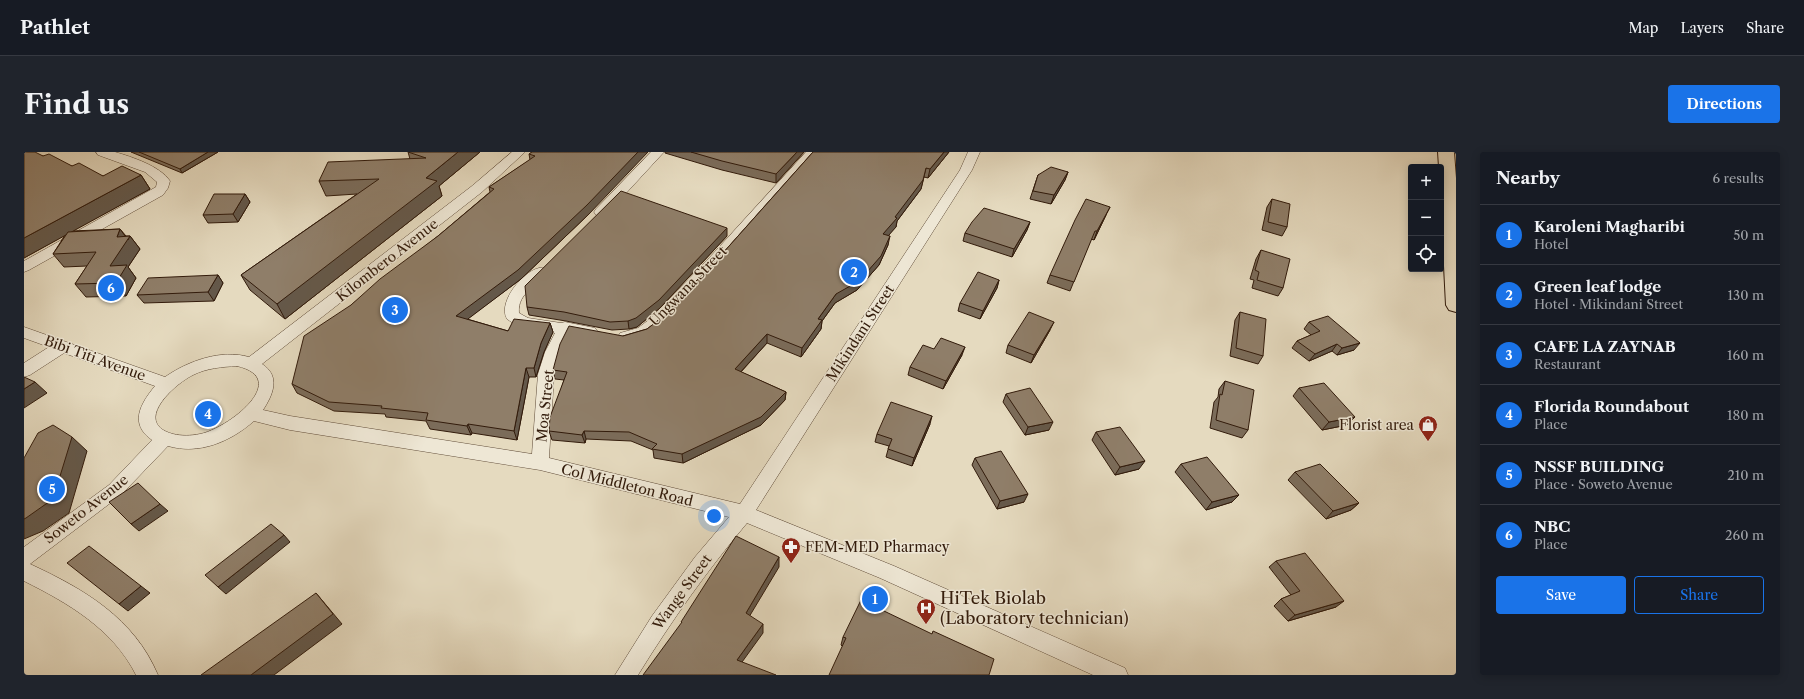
<!DOCTYPE html>
<html lang="en">
<head>
<meta charset="utf-8">
<style>
  :root { --surface:#171b24; --page:#20242c; --text:#f1f3f6; --muted:#9ea1a6; --line:#363941; --accent:#1a73e8 }
  body { margin:0; font-family:"Libre Caslon Text",serif; background:var(--page); color:var(--text) }
  .controls { position:absolute; right:12px; top:12px; display:grid; overflow:hidden; border-radius:4px; box-shadow:0 2px 10px #0003 }
  .controls button { width:36px; height:36px; display:grid; place-items:center; padding:0; border:0; border-bottom:1px solid var(--line); background:var(--surface); color:var(--text); font:20px sans-serif }
  .you { position:absolute; left:690px; top:364px; width:14px; height:14px; margin:-10px; border:3px solid #fff; border-radius:50%; background:#1a73e8; box-shadow:0 0 0 6px #1a73e833 }
  .badge { display:grid; place-items:center; width:26px; height:26px; border-radius:50%; background:var(--accent); color:#fff; font-size:13px; font-weight:700 }
  .pin { position:absolute; translate:-50% -50%; border:2px solid #fff; box-shadow:0 1px 4px #0006 }
  .list { margin:0; padding:0; list-style:none }
  h2 { display:flex; justify-content:space-between; align-items:center; height:52px; margin:0; padding:0 16px; font-size:17px }
  h2 small { font-size:13px; font-weight:400; color:var(--muted) }
  .list li { display:grid; grid-template-columns:26px 1fr auto; gap:12px; align-items:center; box-sizing:border-box; height:60px; padding:0 16px; border-top:1px solid var(--line) }
  .list b { display:block; font-size:15px; white-space:nowrap }
  .list p { margin:0; font-size:13px; white-space:nowrap; color:var(--muted) }
  .list em { font-size:13px; font-style:normal; color:var(--muted) }
  .actions { display:flex; gap:8px; padding:12px 16px }
  .actions a { flex:1; padding:9px 0; border:1px solid var(--accent); border-radius:4px; text-align:center; font-size:14px; color:var(--accent) }
  .actions .main { background:var(--accent); color:#fff }
  .icon { flex:none; width:22px; height:22px; fill:none; stroke:currentColor; stroke-width:2; stroke-linecap:round; stroke-linejoin:round }
  .map { position:relative; flex:none; width:1432px; height:523px; overflow:hidden; border-radius:4px }
  header { display:flex; align-items:center; gap:24px; box-sizing:border-box; height:56px; padding:0 20px; background:var(--surface); border-bottom:1px solid var(--line) }
  header strong { font-size:19px }
  nav { display:flex; gap:22px; margin-inline-start:auto; font-size:14px }
  .intro { display:flex; align-items:center; justify-content:space-between; box-sizing:border-box; height:96px; padding:0 24px }
  h1 { margin:0; font-size:28px }
  .button { padding:10px 18px; border-radius:4px; background:var(--accent); color:#fff; font-size:14px; font-weight:700 }
  main { display:flex; gap:24px; padding:0 24px }
  aside { flex:1; background:var(--surface); border-radius:4px; box-shadow:0 2px 10px #0003 }
  .map>svg:first-child { display:block }
  .lines { fill:none; stroke-linecap:round; stroke-linejoin:round }
  .minor-casing { stroke:#5f4b38; stroke-width:1 }
  .trunk-casing { stroke:#321b0b; stroke-width:2 }
  .minor { fill:#eee7d5; fill-rule:evenodd }
  .trunk { fill:#e5dabf; fill-rule:evenodd }
  .wall { fill:#7b6c5a; stroke:#321b0b }
  .shaded-wall { fill:#64584a; stroke:#321b0b }
  .building { fill:#8f7e69; stroke:#321b0b }
  .labels { text-anchor:middle; stroke-width:3; stroke-linejoin:round; paint-order:stroke }
  .street-label { font-size:14px; fill:#321b0b; stroke:#eee7d5 }
  .poi-label { font-size:14px; fill:#321b0b; stroke:#eee7d5; text-anchor:end }
  .near-poi-label { font-size:17px; fill:#321b0b; stroke:#eee7d5; text-anchor:start }
</style>
</head>
<body>
<header>
<strong>Pathlet</strong>
<nav><a>Map</a><a>Layers</a><a>Share</a></nav>
</header>
<div class="intro"><h1>Find us</h1><a class="button">Directions</a></div>
<main>
<div class="map">
<svg width="1432" height="523" viewBox="0 0 1432 523">
  <rect width="100%" height="100%" fill="#e5dabf"/>
  <filter id="stains"><feTurbulence type="fractalNoise" baseFrequency=".005" numOctaves="4"/><feColorMatrix values="0 0 0 0 .2 0 0 0 0 .09 0 0 0 0 .02 0 0 0 .5 -.17"/></filter>
  <radialGradient id="worn" r=".72"><stop offset=".6" stop-color="#630" stop-opacity="0"/><stop offset="1" stop-color="#630" stop-opacity=".3"/></radialGradient>
  <g class="lines">
    <g class="minor-casing">
      <path id="minor" d="M72,0C78,0 85,0 91,0C108,5 136,14 146,29L144,36L139,43L5,118L0,120V109L132,35L133,30L121,20L74,3Z
        M488,0H501L458,40L238,212C257,224 249,243 239,258L266,264L508,302L514,222L521,200L531,181L495,175L483,167C472,149 505,111 522,116L524,119C515,134 493,140 495,161L504,166L537,171L541,170L571,176L574,180L571,184L566,185L545,183L537,200L530,222L525,306L716,352L936,18L944,0H956L948,18L732,358L870,414L1101,516L1104,523H1069L856,426L723,371C682,420 648,468 614,523H591L628,464L671,405L705,365L516,318L266,278L230,269C206,290 175,303 144,294L97,343L6,412C60,437 110,466 134,523H112C89,477 44,451 0,429V395L85,333L128,288C105,272 116,252 131,234L40,201L6,223L0,225V211L25,195L0,186V175L141,225C164,209 197,197 225,205L448,34ZM213,214C269,227 203,277 176,282C166,284 158,284 149,282C108,271 149,233 169,223C183,216 198,215 213,214Z
        M627,0H640L582,63H572L570,60L572,57Z
        M782,0H795L697,110L636,175L624,184L602,191L596,189L594,185L596,181L614,176L626,167L687,104Z"/>
    </g>
    <g class="trunk-casing">
      <path id="trunk" d="M1414,0H1430L1432,26V160L1425,158L1422,153L1417,55V15H1415Z"/>
    </g>
    <use href="#minor" class="minor"/>
    <use href="#trunk" class="trunk"/>
  </g>
  <path class="wall" d="M0,0L19,4L48,14L79,24L117,23L126,37L48,79L96,77L102,84H106L116,97L104,115L112,126L102,144L62,145L51,132L63,114L40,115L29,102L41,83L0,106Z
    M107,0H194L158,21Z
    M384,0H456L415,34L418,44L261,167L226,138L217,123L333,42L302,44L295,29L386,7Z
    M508,0L565,62L497,127L443,167L484,179L526,171L529,180L520,200L512,225H505L493,288L448,281L447,283L406,277L402,269L362,265L361,262L310,259L273,241L268,232L327,153L414,84L466,40L465,35L506,8L505,2Z
    M641,0H780L752,31L698,18L641,1Z
    M789,0H925L904,26L900,25L897,37L873,69L872,75L864,83V93L855,113L833,138L811,151L798,169L797,177L777,205L743,191L717,220L762,240L761,248L737,273L659,311L630,306L629,298L607,289L562,287L561,291L528,288L525,279L540,228L531,227L529,218L599,184L623,177L636,167L698,102Z
    M1044,20L1041,28L1027,52L1006,47L1014,23Z
    M221,42L226,50L214,70L184,71L179,63Z
    M1248,47L1263,75L1258,84L1238,78L1243,55Z
    M1082,63L1070,88L1067,87L1046,139L1023,131L1026,123Z
    M1006,70L1003,78L988,105L939,89L941,81Z
    M703,84L636,156L613,175L605,177L588,178L542,169L505,163L503,155Z
    M1237,98L1259,136L1254,144L1228,136L1230,128L1226,127L1232,107Z
    M194,123L199,131L190,149L120,151L113,143Z
    M975,128L973,136L956,167L934,159L936,151Z
    M1216,160L1239,204L1234,212L1206,204L1211,168Z
    M1285,170L1330,198L1313,203L1308,199L1285,209L1268,196L1273,189L1287,183L1280,177Z
    M1026,178L1007,211L982,201L984,193Z
    M910,197L938,203L919,237L884,223L886,215Z
    M1201,229L1224,278L1218,286L1186,276L1190,250L1194,245L1195,237Z
    M1275,236L1323,273L1298,278L1269,244Z
    M982,242L1025,278L1001,283L979,250Z
    M906,272L888,314L862,305L865,294L851,290L853,282Z
    M1072,280L1115,317L1091,323L1068,288Z
    M951,306L1000,350L973,357L948,313Z
    M1157,312L1208,350L1182,358L1151,320Z
    M1271,320L1335,351L1327,358L1302,367L1264,328Z
    M1252,409L1312,455L1264,469L1250,454L1257,447L1267,443L1245,415Z
    M819,485L965,523L818,494L817,493Z"/>
  <path class="shaded-wall" d="M184,0H194L158,21L156,17Z
    M434,0H456L415,34L418,44L261,167L253,152L402,26Z
    M614,0H624L565,62L497,127L436,173L432,164Z
    M773,0H780L752,31V22Z
    M920,0H925L904,26L906,17Z
    M902,16L897,37L873,69L872,75L858,91L859,82Z
    M1044,20L1041,28L1027,52L1030,43Z
    M117,23L126,37L0,106V86Z
    M221,42L226,50L214,70L209,62Z
    M1086,55L1082,63L1070,88L1073,79Z
    M1006,70L1003,78L988,105L990,97Z
    M703,76V84L636,156L613,175L605,177L604,169Z
    M96,77L104,88L106,84L116,97L104,115L112,126L102,144L92,131L86,114L93,85Z
    M866,84L864,93L855,113L833,138L811,151L798,169L797,177L777,205L778,196L794,167L812,142Z
    M194,123L199,131L190,149L184,140Z
    M975,128L973,136L956,167L959,159Z
    M1030,170L1026,178L1007,211L1010,203Z
    M526,171L529,180L520,200L512,225L510,216L517,191Z
    M743,182V191L711,226V217Z
    M1336,191L1330,198L1313,203L1318,196Z
    M1313,192L1308,199L1285,209L1291,202Z
    M941,195L938,203L919,237L922,229Z
    M502,216L505,225L493,288L490,279Z
    M11,230L23,241L0,256V237Z
    M762,240L761,248L737,273L659,311L658,302Z
    M908,264L906,272L888,314L890,306Z
    M1331,265L1323,273L1298,278L1305,270Z
    M1029,270L1025,278L1001,283L1004,275Z
    M444,272L448,281L447,283L443,274Z
    M560,279L562,287L561,291L558,283Z
    M48,285L63,299L45,361L19,379L0,387V367Z
    M1121,309L1115,317L1091,323L1096,315Z
    M1004,342L1000,350L973,357L976,349Z
    M1215,343L1208,350L1182,358L1188,350Z
    M1335,351L1327,358L1302,367L1309,359Z
    M136,352L144,359L115,379L107,372Z
    M260,383L266,390L202,442L194,435Z
    M755,405V415L722,470V461Z
    M117,434L126,441L104,459L95,452Z
    M292,441L318,472L250,523H227Z
    M1320,449L1312,455L1264,469L1271,463Z
    M739,472V481L713,517V508Z"/>
  <path class="building" d="M0,0H11L19,4L25,2L48,14L55,11L79,24L98,14L117,23L0,86Z
    M115,0H184L156,17Z
    M384,0H434L402,26L413,29L253,152L217,123L355,27L295,29L304,10L402,6Z
    M508,0H614L563,53L494,118L432,164L484,179L490,167L526,171L517,191L510,216H502L490,279L444,272L443,274L402,268L404,261L357,256L358,254L305,250L268,232L280,184L327,153L356,127L414,84L470,37L465,35L511,4L505,2Z
    M667,0H773L752,22L698,9Z
    M789,0H920L906,17L902,16L899,28L871,65L873,66L859,82L866,84L857,104L835,129L812,142L794,167L798,168L778,196L743,182L711,217L762,240L737,265L658,302L628,297L633,292L605,280L560,279L558,283L525,279L526,265L543,220L529,218L536,192L545,174L599,184L623,177L636,167L698,102Z
    M1027,15L1044,20L1030,43L1009,39L1014,23Z
    M597,39L703,76L635,148L612,166L604,169L586,170L540,160L503,155L501,134Z
    M190,42H221L209,62L179,63Z
    M1062,47L1086,55L1073,79H1071L1050,130L1026,123L1051,68Z
    M1248,47L1266,52L1263,75L1244,70Z
    M960,56L1006,70L990,97L941,81L948,70Z
    M96,77L93,85L106,84L86,114L103,113L92,131L51,132L72,100L29,102L44,80Z
    M1237,98L1266,107L1259,136L1233,128L1235,120L1231,118Z
    M954,120L975,128L959,159L936,151Z
    M194,123L184,140L113,143L124,126Z
    M1005,160L1030,170L1010,203L984,193Z
    M1216,160L1242,167L1239,204L1212,196Z
    M1304,164L1336,191L1318,196L1313,192L1291,202L1273,189L1296,179L1285,170Z
    M917,186L941,195L922,229L886,215L899,193L910,197Z
    M0,225L11,230L0,237Z
    M1201,229L1230,238L1224,278L1192,268L1196,242L1198,243Z
    M1300,231L1331,265L1305,270L1275,236Z
    M1006,236L1029,270L1004,275L982,242Z
    M867,250L908,264L890,306L864,297L868,287L853,282Z
    M29,273L48,285L29,347L2,366L0,367V306L14,281Z
    M1096,275L1121,309L1096,315L1072,280Z
    M977,299L1004,342L976,349L951,306Z
    M1183,305L1215,343L1188,350L1157,312Z
    M1296,312L1335,351L1309,359L1271,320Z
    M114,331L136,352L107,372L85,350Z
    M247,372L260,383L194,435L181,423Z
    M712,384L755,405L722,461L739,472L713,508L752,523H619L658,470H657Z
    M65,394L117,434L95,452L43,411Z
    M1281,401L1320,449L1271,463L1257,447L1276,439L1252,409Z
    M292,441L309,462L227,523H177Z
    M837,448L908,482L909,479L970,507L965,523H805L822,486L819,485Z"/>
  <defs>
    <g id="shop-pin" transform="scale(1)"><path d="M0 17L-7.5 6A9.5 9.5 0 1 1 7.5 6Z" fill="#8f2418" stroke="#eee7d5"/><path d="M-5-2.5h2.3a2.7 3.5 0 0 1 5.4 0H5L5.5 6h-11ZM-1.5-2.5h3a1.5 2.3 0 0 0-3 0Z" fill="#fff"/></g>
    <g id="pharmacy-pin" transform="scale(1)"><path d="M0 17L-7.5 6A9.5 9.5 0 1 1 7.5 6Z" fill="#8f2418" stroke="#eee7d5"/><path d="M-2-6h4v4h4v4h-4v4h-4v-4h-4v-4h4Z" fill="#fff"/></g>
    <g id="hospital-pin" transform="scale(1)"><path d="M0 17L-7.5 6A9.5 9.5 0 1 1 7.5 6Z" fill="#8f2418" stroke="#eee7d5"/><path d="M-5-5h3v3.5h4V-5h3V5h-3V1.5h-4V5h-3Z" fill="#fff"/></g>
  </defs>
  <g fill-rule="evenodd">
    <use href="#shop-pin" x="1404" y="273"/>
    <use href="#pharmacy-pin" x="767" y="395"/>
    <use href="#hospital-pin" x="902" y="456"/>
  </g>
  <g class="labels">
    <g class="street-label">
      <text transform="translate(363 108) rotate(-38)" y="5">Kilombero Avenue</text>
      <text transform="translate(664 134) rotate(-46)" y="5">Ungwana Street</text>
      <text transform="translate(836 181) rotate(-57)" y="5">Mikindani Street</text>
      <text transform="translate(71 206) rotate(20)" y="5">Bibi Titi Avenue</text>
      <text transform="translate(521 254) rotate(-84)" y="5">Moa Street</text>
      <text transform="translate(603 333) rotate(14)" y="5">Col Middleton Road</text>
      <text transform="translate(62 357) rotate(-38)" y="5">Soweto Avenue</text>
      <text transform="translate(658 440) rotate(-54)" y="5">Wange Street</text>
    </g>
    <g class="poi-label">
      <text x="1390" y="278">Florist area</text>
      <text x="781" y="400" text-anchor="start">FEM-MED Pharmacy</text>
    </g>
    <g class="near-poi-label">
      <text x="916" y="452">HiTek Biolab<tspan x="916" dy="20">(Laboratory technician)</tspan></text>
    </g>
  </g>
  <rect width="100%" height="100%" filter="url(#stains)"/>
  <rect width="100%" height="100%" fill="url(#worn)"/>
</svg>
<div class="controls">
<button>+</button>
<button>−</button>
<button><svg class="icon" aria-label="locate" viewBox="0 0 24 24"><circle cx="12" cy="12" r="6"/><path d="M12 2v4M12 18v4M2 12h4M18 12h4"/></svg></button>
</div>
<div class="you"></div>
<div class="pin badge" style="left:851px;top:447px">1</div>
<div class="pin badge" style="left:830px;top:120px">2</div>
<div class="pin badge" style="left:371px;top:158px">3</div>
<div class="pin badge" style="left:184px;top:262px">4</div>
<div class="pin badge" style="left:28px;top:337px">5</div>
<div class="pin badge" style="left:87px;top:136px">6</div>
</div>
<aside>
<h2>Nearby<small>6 results</small></h2>
<ul class="list">
<li><span class="badge">1</span><div><b>Karoleni Magharibi</b><p>Hotel</p></div><em>50 m</em></li>
<li><span class="badge">2</span><div><b>Green leaf lodge</b><p>Hotel · Mikindani Street</p></div><em>130 m</em></li>
<li><span class="badge">3</span><div><b>CAFE LA ZAYNAB</b><p>Restaurant</p></div><em>160 m</em></li>
<li><span class="badge">4</span><div><b>Florida Roundabout</b><p>Place</p></div><em>180 m</em></li>
<li><span class="badge">5</span><div><b>NSSF BUILDING</b><p>Place · Soweto Avenue</p></div><em>210 m</em></li>
<li><span class="badge">6</span><div><b>NBC</b><p>Place</p></div><em>260 m</em></li>
</ul>
<div class="actions"><a class="main">Save</a><a>Share</a></div>
</aside>
</main>
</body>
</html>
